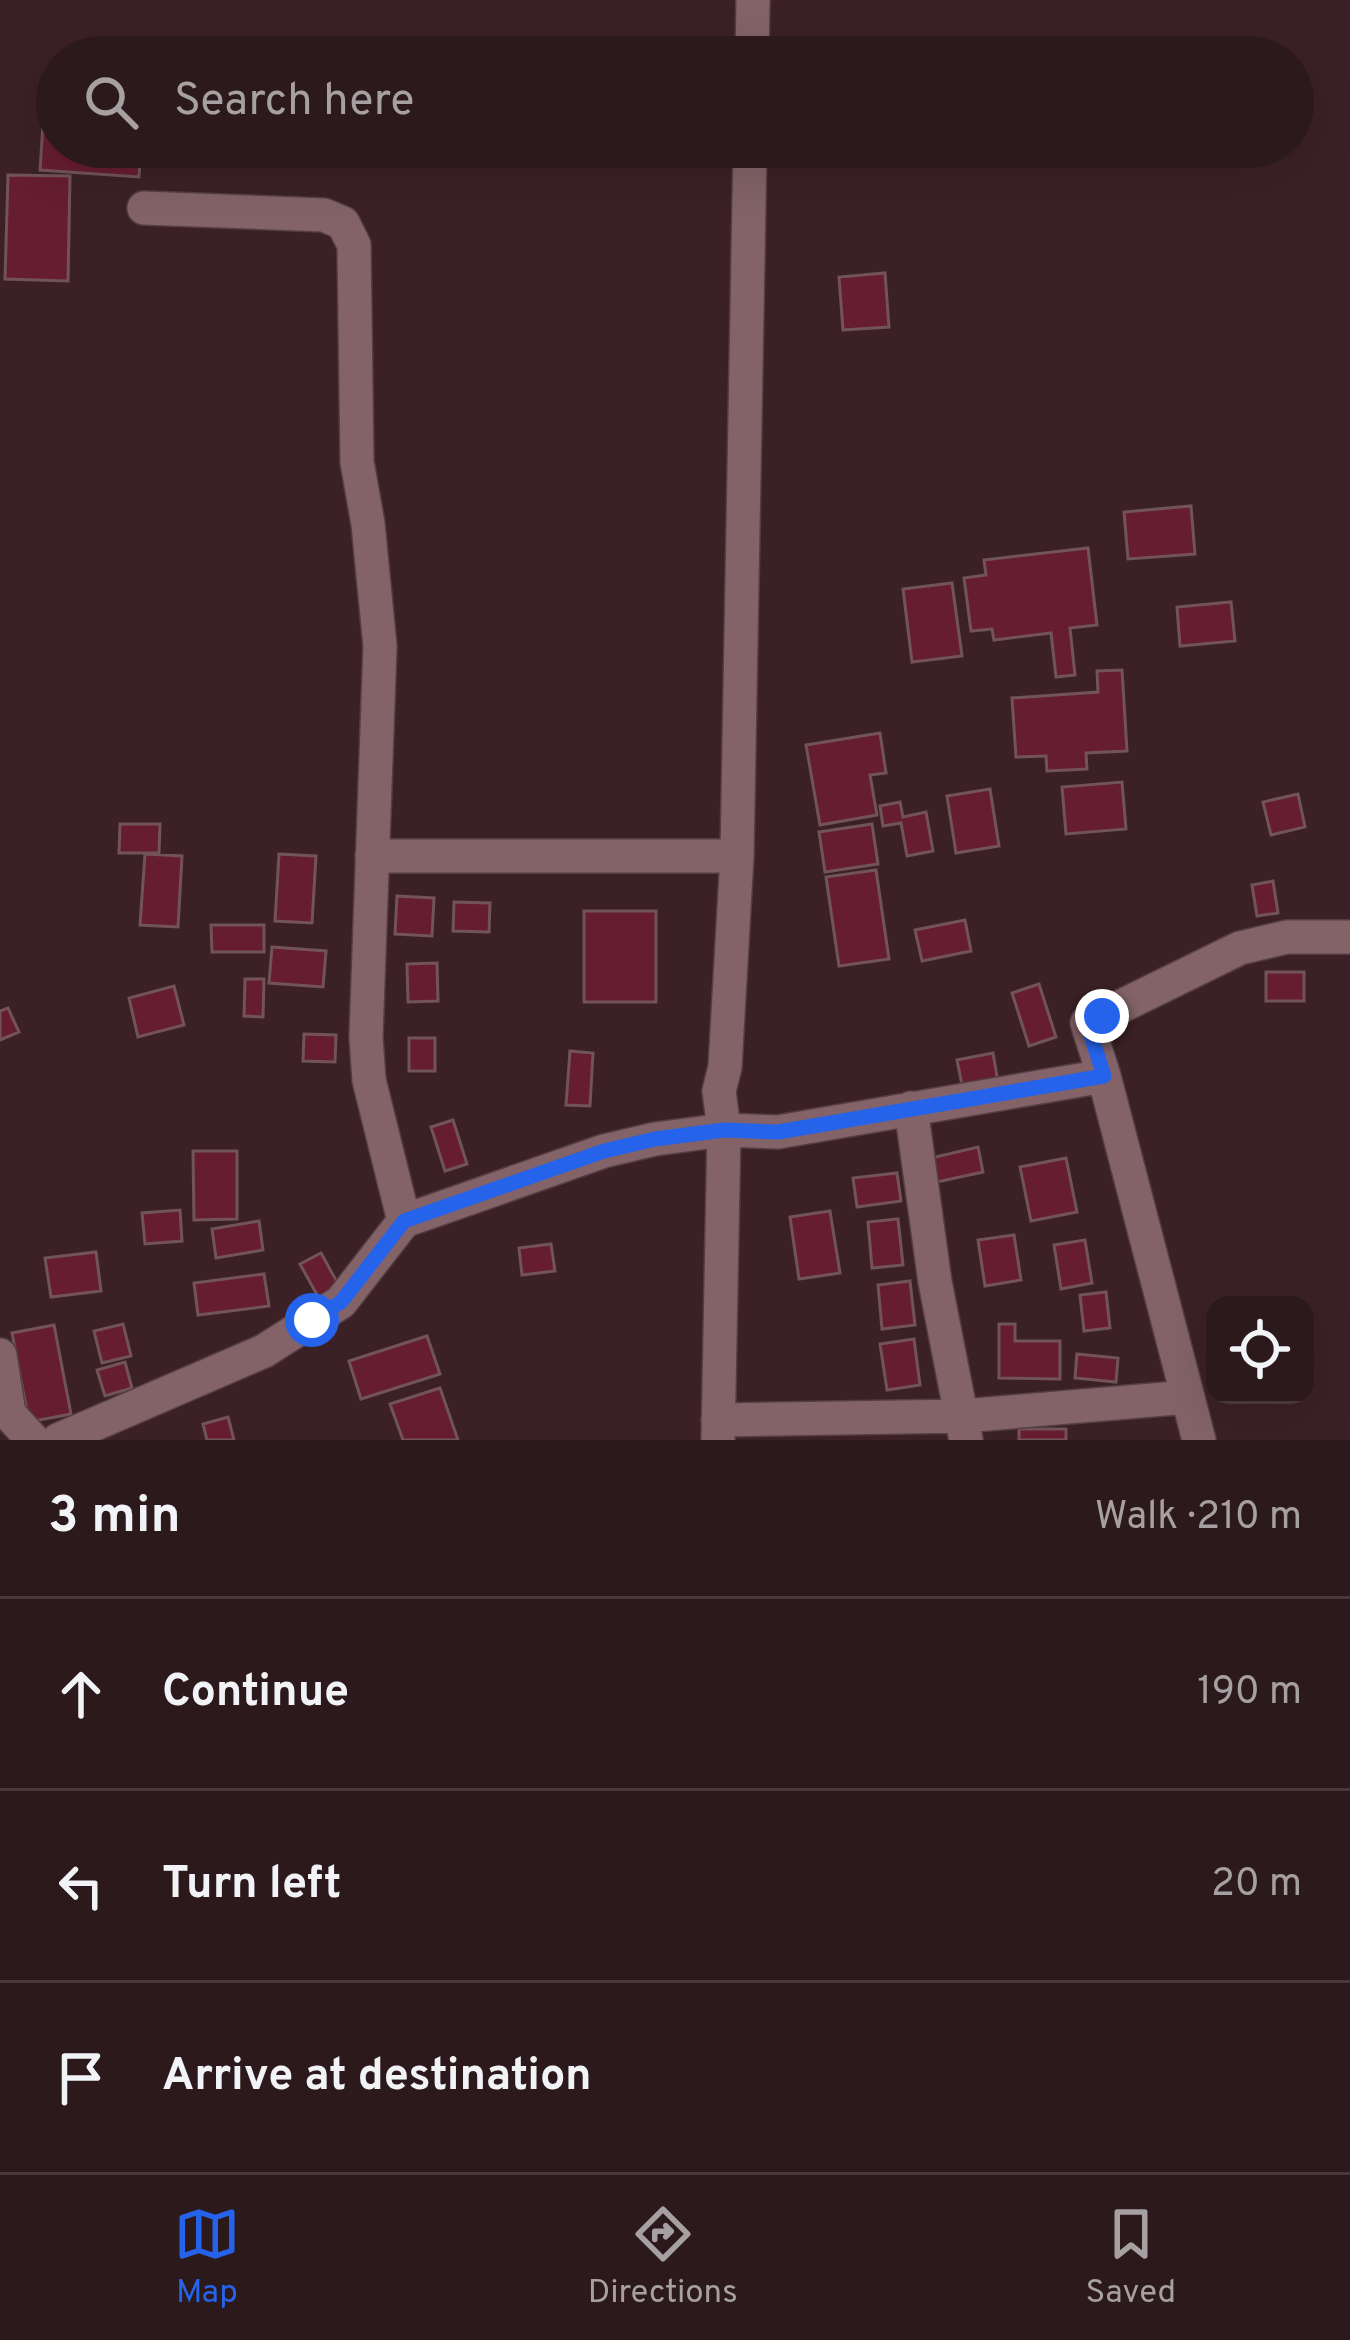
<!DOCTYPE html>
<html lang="en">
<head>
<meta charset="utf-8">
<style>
  :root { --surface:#2c191c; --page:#342225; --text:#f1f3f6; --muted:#a6a0a3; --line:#48383b; --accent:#2563eb }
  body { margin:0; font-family:Overpass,sans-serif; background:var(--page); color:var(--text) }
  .controls { position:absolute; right:36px; bottom:36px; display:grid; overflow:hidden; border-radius:24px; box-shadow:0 12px 48px #0002 }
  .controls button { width:108px; height:108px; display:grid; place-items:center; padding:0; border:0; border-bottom:3px solid var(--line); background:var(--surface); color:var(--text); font:60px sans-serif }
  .stop { position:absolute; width:36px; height:36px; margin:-27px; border:9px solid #2563eb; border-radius:50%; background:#fff }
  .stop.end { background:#2563eb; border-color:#fff; box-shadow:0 3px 12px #0008 }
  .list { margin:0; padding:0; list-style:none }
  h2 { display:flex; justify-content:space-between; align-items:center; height:156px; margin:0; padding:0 48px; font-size:51px }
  h2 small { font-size:39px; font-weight:400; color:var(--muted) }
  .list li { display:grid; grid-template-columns:78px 1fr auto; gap:36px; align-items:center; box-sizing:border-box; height:192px; padding:0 48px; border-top:3px solid var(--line) }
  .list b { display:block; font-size:45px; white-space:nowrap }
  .list em { font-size:39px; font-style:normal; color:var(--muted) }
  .icon { flex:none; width:66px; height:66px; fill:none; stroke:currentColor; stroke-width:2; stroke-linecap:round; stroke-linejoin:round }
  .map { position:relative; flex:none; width:1350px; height:1440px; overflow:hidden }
  .search { position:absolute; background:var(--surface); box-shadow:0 12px 48px #0002; left:36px; right:36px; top:36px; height:132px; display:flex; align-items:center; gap:30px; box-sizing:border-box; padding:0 42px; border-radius:66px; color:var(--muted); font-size:45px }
  .sheet { height:732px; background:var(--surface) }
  nav { display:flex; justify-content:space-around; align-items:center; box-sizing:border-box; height:168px; border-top:3px solid var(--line); background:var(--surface); font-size:33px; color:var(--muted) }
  nav a { display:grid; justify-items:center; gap:6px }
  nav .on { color:var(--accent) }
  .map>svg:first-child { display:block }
  .building { fill:#661d30; stroke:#715358; stroke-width:3 }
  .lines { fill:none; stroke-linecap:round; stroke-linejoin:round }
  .minor-casing { stroke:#543e42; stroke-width:36 }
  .minor { stroke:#836368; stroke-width:33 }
  .route { stroke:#2563eb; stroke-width:15 }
</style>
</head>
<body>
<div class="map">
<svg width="1350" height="1440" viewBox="0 0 1350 1440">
  <rect width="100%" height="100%" fill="#3b2125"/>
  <path class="building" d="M43,125L57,126V147H141L139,177L40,170Z
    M8,175L70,176L68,281L5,279Z
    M885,273L889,327L843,330L839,277Z
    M1191,506L1195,554L1128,559L1124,512Z
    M1088,548L1097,625L1070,628L1075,675L1056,677L1051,633L994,640L992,629L971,631L964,578L986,575L984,560Z
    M952,583L962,656L912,662L903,589Z
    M1231,602L1235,641L1180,646L1177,607Z
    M1122,670L1127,751L1086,753L1087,769L1047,771L1046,756L1016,757L1012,698L1098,692L1097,671Z
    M880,733L886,773L870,775L877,815L820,825L806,745Z
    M1122,782L1126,829L1066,834L1062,787Z
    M990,789L999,846L956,853L947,796Z
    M1298,794L1305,827L1271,835L1263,802Z
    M900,802L903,817L926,812L933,851L907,856L901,823L883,826L880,806Z
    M120,824H160L159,853H119Z
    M872,824L878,864L825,872L819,832Z
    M145,854L182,856L178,927L140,925Z
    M279,854L316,856L312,923L275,921Z
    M876,870L889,959L839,966L826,877Z
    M1273,881L1278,913L1257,916L1252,885Z
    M397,896L434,898L432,936L395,934Z
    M454,902L490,903L489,932L453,931Z
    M584,911H656V1002H584Z
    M965,920L971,951L922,961L915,930Z
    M211,925H264V952H212Z
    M272,947L326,951L323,987L269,983Z
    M437,963L438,1001L408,1002L407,964Z
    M1266,972H1304V1001H1266Z
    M245,979H264L263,1017L244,1016Z
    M1039,984L1056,1037L1029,1046L1012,993Z
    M174,986L184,1025L138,1037L129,998Z
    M8,1008L19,1032L0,1040V1011Z
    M304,1034L336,1035L335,1062L303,1061Z
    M409,1038H435V1071H409Z
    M570,1051L593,1053L590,1106L566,1105Z
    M993,1053L999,1088L964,1095L957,1060Z
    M453,1120L467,1164L445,1171L431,1127Z
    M978,1147L983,1172L937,1182L931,1158Z
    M193,1151H237V1219L194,1220Z
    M1066,1158L1077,1212L1031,1221L1020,1167Z
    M897,1173L901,1201L857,1207L853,1178Z
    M180,1210L182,1241L145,1244L142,1213Z
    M830,1211L840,1273L799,1279L790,1217Z
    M898,1219L903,1265L872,1268L868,1222Z
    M259,1221L263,1250L216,1258L212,1229Z
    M1014,1235L1021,1280L985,1286L978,1240Z
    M1085,1240L1092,1283L1061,1289L1054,1245Z
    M551,1244L555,1271L522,1275L519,1248Z
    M96,1252L101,1291L51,1297L45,1258Z
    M321,1253L342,1291L321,1302L300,1264Z
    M264,1274L269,1306L198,1315L194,1283Z
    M910,1281L915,1325L882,1329L878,1285Z
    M1106,1292L1110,1328L1084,1331L1080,1295Z
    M123,1324L131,1356L102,1363L94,1331Z
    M999,1324H1015V1341H1060V1379L999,1378Z
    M54,1325L71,1414L29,1422L12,1333Z
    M427,1336L440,1374L361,1399L349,1361Z
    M914,1339L920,1385L887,1390L880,1344Z
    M1077,1354L1118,1358L1116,1382L1075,1378Z
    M125,1362L132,1388L105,1396L97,1370Z
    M440,1388L458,1440H403L390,1404Z
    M228,1417L234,1440H207L203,1424Z
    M1019,1429H1066V1440H1019Z"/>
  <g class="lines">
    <g class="minor-casing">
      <path id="minor" d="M752,57L753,0
        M144,208L324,215L343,223L354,245L357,462L368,524L380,646L366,1037L369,1080L404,1221
        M372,856H737
        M1104,1076L1087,1023L1240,948L1287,937H1350
        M911,1108L935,1282L966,1440
        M0,1355L8,1407
        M0,1404L33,1440
        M718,1420L963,1416L1188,1397
        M58,1440L264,1351L341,1302L404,1221L604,1151L655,1139L724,1130L778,1132L1104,1076L1199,1440
        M718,1440L724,1130L719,1091L725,1067L737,856L750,147"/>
    </g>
    <use href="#minor" class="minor"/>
  </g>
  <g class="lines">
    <path class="route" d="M312,1320L341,1302L404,1221L604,1151L655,1139L724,1130L778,1132L1104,1076L1087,1023L1102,1016"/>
  </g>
</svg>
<div class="controls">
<button><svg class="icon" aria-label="locate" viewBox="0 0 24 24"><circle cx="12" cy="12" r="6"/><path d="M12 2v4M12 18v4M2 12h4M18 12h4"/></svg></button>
</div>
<div class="stop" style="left:312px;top:1320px"></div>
<div class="stop end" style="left:1102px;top:1016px"></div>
<div class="search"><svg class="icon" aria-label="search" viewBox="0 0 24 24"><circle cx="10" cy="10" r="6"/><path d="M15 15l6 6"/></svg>Search here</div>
</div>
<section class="sheet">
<h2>3 min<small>Walk · 210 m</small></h2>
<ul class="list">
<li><svg class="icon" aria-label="ahead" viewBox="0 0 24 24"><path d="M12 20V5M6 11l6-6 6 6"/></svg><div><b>Continue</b></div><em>190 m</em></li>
<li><svg class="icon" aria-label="left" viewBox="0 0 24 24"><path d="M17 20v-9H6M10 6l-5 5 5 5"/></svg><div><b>Turn left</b></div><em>20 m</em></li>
<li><svg class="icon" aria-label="arrive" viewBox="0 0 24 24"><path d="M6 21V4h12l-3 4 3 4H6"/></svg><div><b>Arrive at destination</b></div></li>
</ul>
</section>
<nav>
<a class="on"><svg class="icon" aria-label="map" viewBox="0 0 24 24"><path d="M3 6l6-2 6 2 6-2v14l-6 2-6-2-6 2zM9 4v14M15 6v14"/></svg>Map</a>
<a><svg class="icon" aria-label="directions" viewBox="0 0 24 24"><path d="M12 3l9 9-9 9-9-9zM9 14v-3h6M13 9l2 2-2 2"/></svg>Directions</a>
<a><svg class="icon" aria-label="saved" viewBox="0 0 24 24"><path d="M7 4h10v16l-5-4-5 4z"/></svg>Saved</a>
</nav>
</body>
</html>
